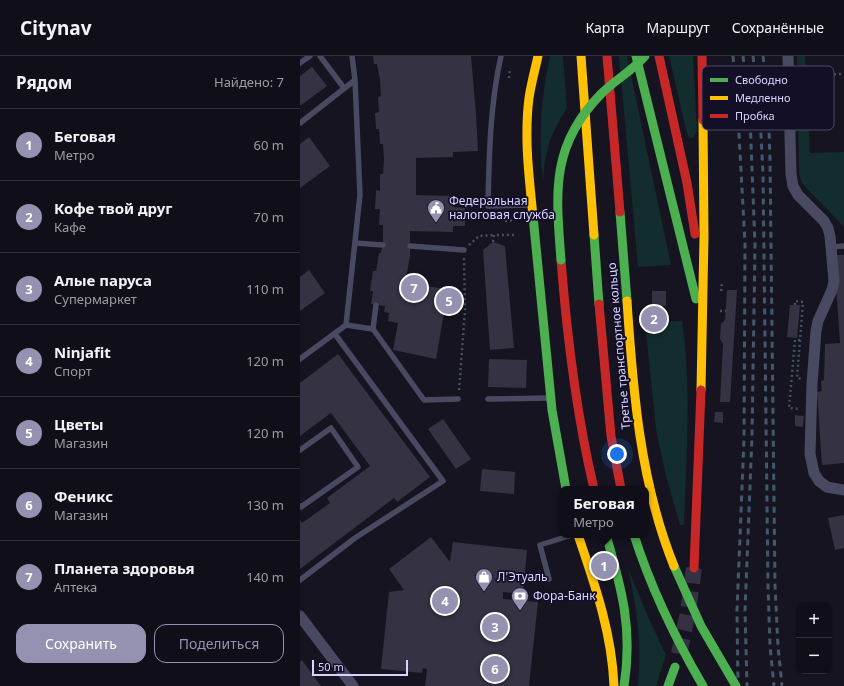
<!DOCTYPE html>
<html lang="ru">
<head>
<meta charset="utf-8">
<style>
  :root { --surface:#100f19; --page:#1e1d26; --text:#f1f3f6; --muted:#9c9ca2; --line:#302f38; --accent:#9591b1 }
  body { margin:0; font-family:"Noto Sans",sans-serif; background:var(--page); color:var(--text) }
  .controls { position:absolute; right:12px; bottom:12px; display:grid; overflow:hidden; border-radius:8px; box-shadow:0 1px 3px #0004 }
  .controls button { width:36px; height:36px; display:grid; place-items:center; padding:0; border:0; border-bottom:1px solid var(--line); background:var(--surface); color:var(--text); font:20px sans-serif }
  .scale { position:absolute; left:12px; bottom:10px; width:96px; box-sizing:border-box; padding-left:4px; border:2px solid #d9d4ff; border-top:0; font-size:11px; line-height:14px; white-space:nowrap; color:#d9d4ff; -webkit-text-stroke:3px #130f26; paint-order:stroke }
  .you { position:absolute; left:317px; top:398px; width:14px; height:14px; margin:-10px; border:3px solid #fff; border-radius:50%; background:#1a73e8; box-shadow:0 0 0 6px #1a73e833 }
  .badge { display:grid; place-items:center; width:26px; height:26px; border-radius:50%; background:var(--accent); color:#fff; font-size:13px; font-weight:700 }
  .pin { position:absolute; translate:-50% -50%; border:2px solid #fff; box-shadow:0 1px 4px #0006 }
  .popup { position:absolute; left:259px; top:430px; width:90px; height:52px; box-sizing:border-box; display:grid; place-content:center; border-radius:8px; background:var(--surface); filter:drop-shadow(0 1px 3px #0005); font-size:13px; white-space:nowrap; color:var(--muted) }
  .popup b { font-size:15px; color:var(--text) }
  .popup::after { content:''; position:absolute; left:50%; top:100%; margin-left:-8px; border:8px solid transparent; border-top-color:var(--surface) }
  .list { margin:0; padding:0; list-style:none }
  h2 { display:flex; justify-content:space-between; align-items:center; height:52px; margin:0; padding:0 16px; font-size:17px }
  h2 small { font-size:13px; font-weight:400; color:var(--muted) }
  .list li { display:grid; grid-template-columns:26px 1fr auto; gap:12px; align-items:center; box-sizing:border-box; height:72px; padding:0 16px; border-top:1px solid var(--line) }
  .list b { display:block; font-size:15px; white-space:nowrap }
  .list p { margin:0; font-size:13px; white-space:nowrap; color:var(--muted) }
  .list em { font-size:13px; font-style:normal; color:var(--muted) }
  .actions { display:flex; gap:8px; padding:12px 16px }
  .actions a { flex:1; padding:9px 0; border:1px solid var(--accent); border-radius:12px; text-align:center; font-size:14px; color:var(--accent) }
  .actions .main { background:var(--accent); color:#fff }
  .map { position:relative; flex:none; width:544px; height:630px; overflow:hidden }
  header { display:flex; align-items:center; gap:24px; box-sizing:border-box; height:56px; padding:0 20px; background:var(--surface); border-bottom:1px solid var(--line) }
  header strong { font-size:19px }
  nav { display:flex; gap:22px; margin-inline-start:auto; font-size:14px }
  main { display:flex }
  aside { flex:1; background:var(--surface) }
  .map>svg:first-child { display:block }
  .green { fill:#132c2d }
  .building { fill:#343243 }
  .lines { fill:none; stroke-linecap:round; stroke-linejoin:round }
  .secondary-tunnel { stroke:#333142; stroke-width:16; stroke-dasharray:16 8; stroke-linecap:butt }
  .path { stroke:#44505f; stroke-width:2.5; stroke-dasharray:2 3; stroke-linecap:butt }
  .lane { stroke:#4a4962; stroke-width:5.5 }
  .street { stroke:#4a4962; stroke-width:11 }
  .fast { stroke:#4caf50; stroke-width:9 }
  .slow { stroke:#ffc107; stroke-width:9 }
  .jam { stroke:#c62828; stroke-width:9 }
  .rail { stroke:#43596b; stroke-width:3; stroke-dasharray:6 5; stroke-linecap:butt }
  .fast-bridge { stroke:#4caf50; stroke-width:9 }
  .slow-bridge { stroke:#ffc107; stroke-width:9 }
  .jam-bridge { stroke:#c62828; stroke-width:9 }
  .labels { text-anchor:middle; stroke-width:3.5; stroke-linejoin:round; paint-order:stroke }
  .poi-label { font-size:12px; fill:#d9d4ff; stroke:#130f26; text-anchor:start }
  .street-label { font-size:12px; fill:#d9d4ff; stroke:#130f26 }
  .key { fill:#130f26; stroke:#4e4a67; stroke-width:1 }
  .key-label { font-size:11px; fill:#d9d4ff }
</style>
</head>
<body>
<header>
<strong>Citynav</strong>
<nav><a>Карта</a><a>Маршрут</a><a>Сохранённые</a></nav>
</header>
<main>
<aside>
<h2>Рядом<small>Найдено: 7</small></h2>
<ul class="list">
<li><span class="badge">1</span><div><b>Беговая</b><p>Метро</p></div><em>60 m</em></li>
<li><span class="badge">2</span><div><b>Кофе твой друг</b><p>Кафе</p></div><em>70 m</em></li>
<li><span class="badge">3</span><div><b>Алые паруса</b><p>Супермаркет</p></div><em>110 m</em></li>
<li><span class="badge">4</span><div><b>Ninjafit</b><p>Спорт</p></div><em>120 m</em></li>
<li><span class="badge">5</span><div><b>Цветы</b><p>Магазин</p></div><em>120 m</em></li>
<li><span class="badge">6</span><div><b>Феникс</b><p>Магазин</p></div><em>130 m</em></li>
<li><span class="badge">7</span><div><b>Планета здоровья</b><p>Аптека</p></div><em>140 m</em></li>
</ul>
<div class="actions"><a class="main">Сохранить</a><a>Поделиться</a></div>
</aside>
<div class="map">
<svg width="544" height="630" viewBox="0 0 544 630">
  <rect width="100%" height="100%" fill="#161421"/>
  <path class="green" d="M250,0H263L267,52L258,67L250,84L245,104L243,125C238,83 241,42 250,0Z
    M319,0H327L371,209L338,211Z
    M369,0H393L397,75L393,82H390L387,78Z
    M497,0H505L510,97L544,96V171L507,133L502,127L499,118Z
    M382,265C392,330 386,403 384,469H380L365,416L356,373L345,266Z
    M328,512L348,561L366,599L356,630H338C342,588 337,553 328,512Z"/>
  <path class="building" d="M73,0H171L176,58L178,95L153,96V101L116,102V139L154,140V151L165,152V170H153V176L110,175V200L105,227L147,233L146,239L158,241L155,259L144,257L136,303L93,294L98,267L88,265L89,257L84,256L85,250L71,248L73,235H70L73,215H76L79,197H81L83,183V169H79L80,153H75L76,134L80,135V118H83L84,103L83,88H80L79,73H76L75,57L79,56L78,41L81,40L80,24L77,8H74Z
    M12,11L27,30L0,50V20Z
    M9,81L30,110L0,132V88Z
    M193,186L205,190L214,292L190,294L183,194Z
    M534,199H544V407L522,409L517,336L522,335L521,325L524,324L525,288L540,287Z
    M9,214L25,237L0,255V221Z
    M427,234H437L430,346H420L423,288L420,283L421,268L425,264Z
    M352,235H366V250H352Z
    M490,249H500L497,282L487,281Z
    M38,298L130,421L97,446L94,442L0,513V464L2,467L30,447L27,442L70,410L31,357L0,380V327Z
    M189,303L227,304L226,332L188,331Z
    M415,356H423V367L414,366Z
    M495,359L504,360L503,371L495,370Z
    M143,363L171,403L156,413L128,373Z
    M182,413L215,416L214,438L180,435Z
    M544,459V492L535,494L528,462Z
    M131,481L150,506L153,486L227,494L223,538L203,536V543L238,546L229,630H125L127,613L123,612L122,617L81,613L89,536L104,534L89,513Z
    M2,604L21,630H0V606Z"/>
  <g class="lines">
    <path class="secondary-tunnel" d="M379,598L388,556L394,512"/>
    <path class="path" d="M499,19L544,18
      M209,22L210,12
      M205,165L214,164
      M193,186L194,179H215
      M169,189L179,180L194,179
      M421,235L422,226
      M495,249V245L503,246L497,322L503,323
      M420,255H426
      M500,284H495L489,352L500,353
      M159,334L165,254L164,202"/>
    <path class="lane" d="M20,0L44,32
      M201,0C190,49 189,100 188,150L231,149
      M0,7L10,0
      M0,67L55,24
      M55,187L83,189
      M110,190L164,194
      M532,191L544,190
      M46,269L73,273L124,344L158,343
      M73,273L76,249
      M0,303L46,269L60,139L55,24L52,0
      M188,343L250,342
      M0,394L31,372L58,411L1,451L0,450
      M249,523L240,489L272,479
      M0,524L55,482L143,425L35,278"/>
    <path class="street" d="M488,0L491,118L493,130L498,139L524,165L528,172L530,180L534,225L532,234L518,265L516,275L512,328L510,398L514,417L519,425L527,431L544,434
      M0,560L53,630"/>
    <path class="fast" d="M336,0L396,243
      M320,156L327,245
      M233,160L252,354L266,433
      M294,179L299,248
      M306,479C322,533 333,574 324,630
      M368,630L375,611"/>
    <path class="slow" d="M281,0L294,179
      M233,160C229,121 224,81 229,42C231,28 235,14 238,0
      M401,334L404,181L403,64
      M278,479C295,529 312,577 314,630"/>
    <path class="jam" d="M307,0L320,156
      M359,0L387,127L395,178
      M402,0L403,64
      M261,204C267,281 276,357 294,433
      M394,512L401,334"/>
    <path class="rail" d="M433,0L438,61L445,187L444,383L437,554L438,630
      M443,0L450,62L455,189L452,380L445,555L447,630
      M453,0L460,60L463,118L468,529L470,590L474,630
      M463,0L468,42L470,104L475,529L478,590L482,630"/>
    <path class="fast-bridge" d="M261,204C256,137 250,90 301,38C315,24 332,15 345,0
      M334,479C351,532 375,582 403,630
      M374,510L401,570L436,630"/>
    <path class="slow-bridge" d="M327,245C333,335 340,426 374,510"/>
    <path class="jam-bridge" d="M299,248L311,380L321,433"/>
  </g>
  <defs>
    <g id="civic-pin" transform="scale(0.9)"><path d="M0 17L-7.5 6A9.5 9.5 0 1 1 7.5 6Z" fill="#9591b1" stroke="#130f26"/><path d="M-.6-6.5H3V-4.5H.6V-3L4-1V1h2V6H-6V1h2V-1L-.6-3ZM-1.2 2.5V6h2.4V2.5Z" fill="#fff"/></g>
    <g id="shop-pin" transform="scale(0.9)"><path d="M0 17L-7.5 6A9.5 9.5 0 1 1 7.5 6Z" fill="#9591b1" stroke="#130f26"/><path d="M-5-2.5h2.3a2.7 3.5 0 0 1 5.4 0H5L5.5 6h-11ZM-1.5-2.5h3a1.5 2.3 0 0 0-3 0Z" fill="#fff"/></g>
    <g id="bank-pin" transform="scale(0.9)"><path d="M0 17L-7.5 6A9.5 9.5 0 1 1 7.5 6Z" fill="#9591b1" stroke="#130f26"/><path d="M-6-4H6V4H-6ZM0-2.3a2.3 2.3 0 1 0 0 4.6a2.3 2.3 0 1 0 0-4.6Z" fill="#fff"/></g>
  </defs>
  <g fill-rule="evenodd">
    <use href="#civic-pin" x="136" y="152"/>
    <use href="#shop-pin" x="184" y="521"/>
    <use href="#bank-pin" x="220" y="540"/>
  </g>
  <g class="labels">
    <g class="poi-label">
      <text x="149" y="149">Федеральная<tspan x="149" dy="14">налоговая служба</tspan></text>
      <text x="197" y="525">Л'Этуаль</text>
      <text x="233" y="544">Фора-Банк</text>
    </g>
    <g class="street-label">
      <text transform="translate(319 290) rotate(-95)" y="4">Третье транспортное кольцо</text>
    </g>
  </g>
  <rect x="402" y="10" width="132" height="64" rx="6" class="key"/>
  <rect x="410" y="22" width="18" height="4" fill="#4caf50"/>
  <rect x="410" y="40" width="18" height="4" fill="#ffc107"/>
  <rect x="410" y="58" width="18" height="4" fill="#c62828"/>
  <g class="key-label">
    <text x="435" y="28">Свободно</text>
    <text x="435" y="46">Медленно</text>
    <text x="435" y="64">Пробка</text>
  </g>
</svg>
<div class="controls">
<button>+</button>
<button>−</button>
</div>
<div class="scale">50 m</div>
<div class="you"></div>
<div class="pin badge" style="left:304px;top:510px">1</div>
<div class="popup"><b>Беговая</b>Метро</div>
<div class="pin badge" style="left:354px;top:263px">2</div>
<div class="pin badge" style="left:195px;top:571px">3</div>
<div class="pin badge" style="left:145px;top:545px">4</div>
<div class="pin badge" style="left:149px;top:245px">5</div>
<div class="pin badge" style="left:195px;top:613px">6</div>
<div class="pin badge" style="left:114px;top:232px">7</div>
</div>
</main>
</body>
</html>
